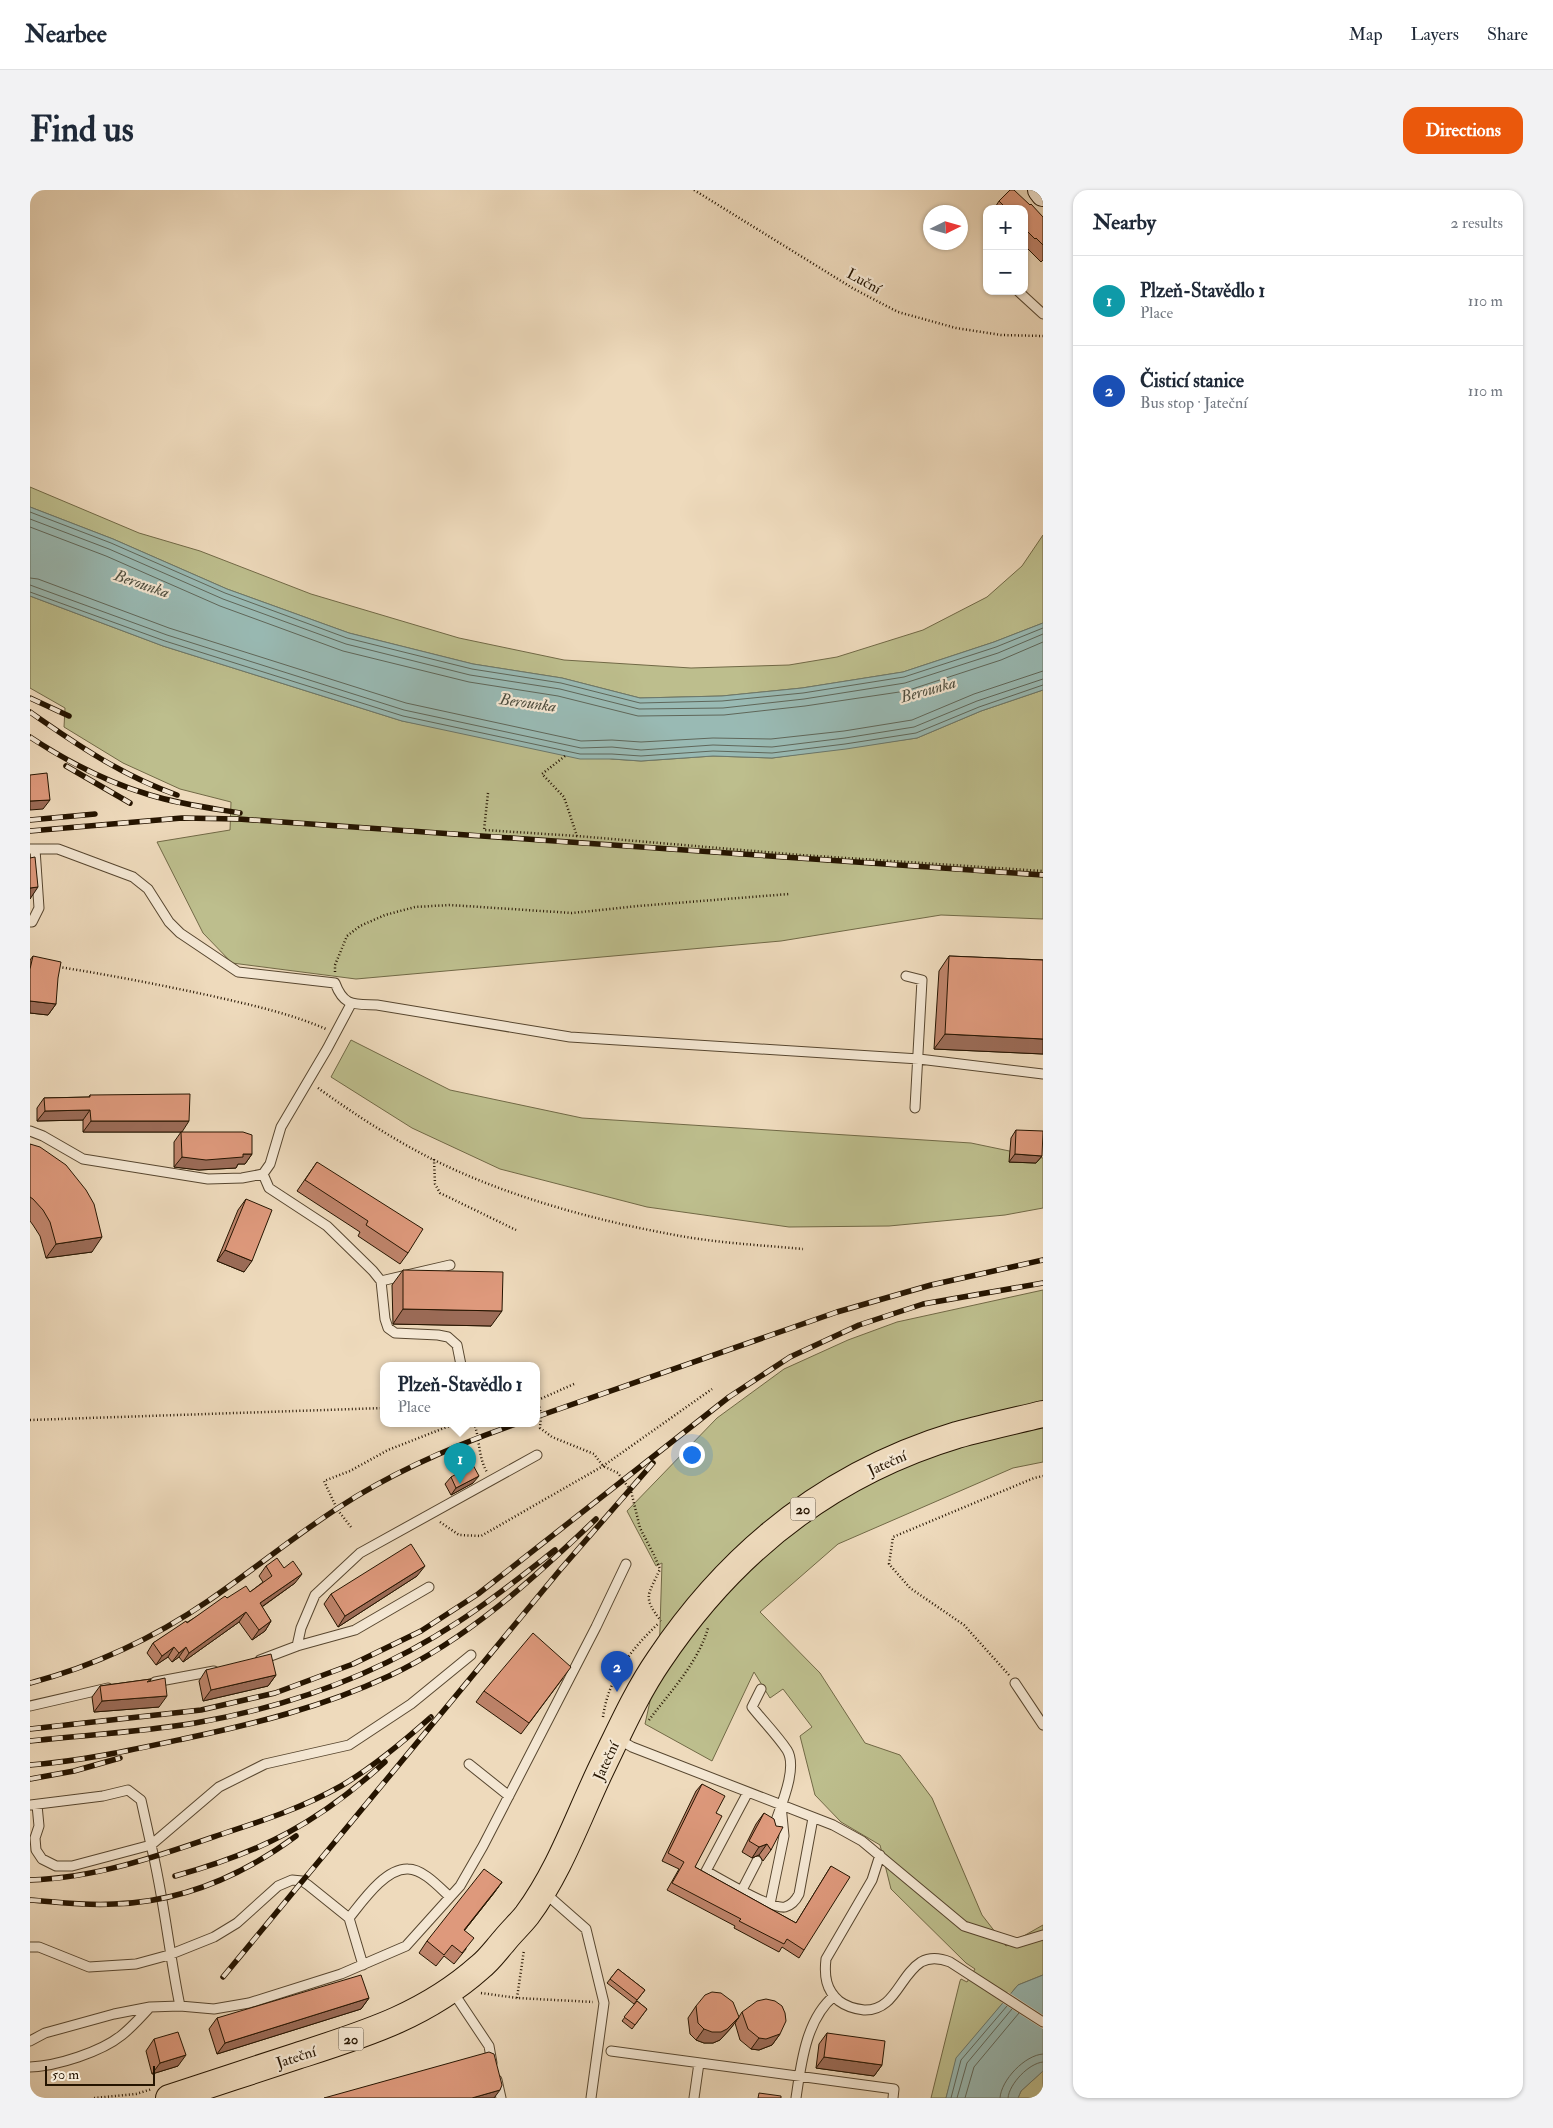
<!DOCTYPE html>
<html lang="en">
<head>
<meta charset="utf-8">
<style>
  :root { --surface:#fff; --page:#f2f2f3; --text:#1f2937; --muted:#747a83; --line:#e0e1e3; --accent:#ea580c }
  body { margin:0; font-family:"IM FELL Double Pica",serif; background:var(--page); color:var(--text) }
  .controls { position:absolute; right:15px; top:15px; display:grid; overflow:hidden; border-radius:10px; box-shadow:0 1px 4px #0004 }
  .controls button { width:45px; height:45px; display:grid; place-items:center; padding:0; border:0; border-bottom:1px solid var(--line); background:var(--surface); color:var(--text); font:25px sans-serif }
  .compass { position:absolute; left:893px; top:15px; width:45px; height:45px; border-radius:50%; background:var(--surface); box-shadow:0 1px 4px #0004; rotate:85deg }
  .scale { position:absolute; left:15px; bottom:12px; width:110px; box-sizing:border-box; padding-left:5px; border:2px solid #251400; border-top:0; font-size:14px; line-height:18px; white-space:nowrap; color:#251400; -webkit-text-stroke:4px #f4e7d3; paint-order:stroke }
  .you { position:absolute; left:661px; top:1264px; width:18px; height:18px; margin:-12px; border:4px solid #fff; border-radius:50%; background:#1a73e8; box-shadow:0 0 0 8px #1a73e833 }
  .badge { display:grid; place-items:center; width:32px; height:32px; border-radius:50%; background:var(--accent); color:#fff; font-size:16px; font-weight:700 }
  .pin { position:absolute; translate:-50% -41px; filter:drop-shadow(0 1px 2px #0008) }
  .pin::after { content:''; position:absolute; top:26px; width:18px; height:15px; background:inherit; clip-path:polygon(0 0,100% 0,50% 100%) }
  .popup { position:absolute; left:350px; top:1172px; width:160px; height:65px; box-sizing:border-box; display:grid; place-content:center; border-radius:10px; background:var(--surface); filter:drop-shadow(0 1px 4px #0005); font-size:16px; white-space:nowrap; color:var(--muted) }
  .popup b { font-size:19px; color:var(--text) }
  .popup::after { content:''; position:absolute; left:50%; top:100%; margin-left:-10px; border:10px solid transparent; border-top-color:var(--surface) }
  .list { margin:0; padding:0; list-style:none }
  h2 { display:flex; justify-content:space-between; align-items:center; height:65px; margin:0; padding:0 20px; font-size:21px }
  h2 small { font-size:16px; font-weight:400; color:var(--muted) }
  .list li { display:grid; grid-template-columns:32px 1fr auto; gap:15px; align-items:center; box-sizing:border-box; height:90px; padding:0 20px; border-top:1px solid var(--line) }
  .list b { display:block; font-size:19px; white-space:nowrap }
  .list p { margin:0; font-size:16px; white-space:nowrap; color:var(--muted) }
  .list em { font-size:16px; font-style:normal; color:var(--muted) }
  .map { position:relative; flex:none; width:1013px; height:1908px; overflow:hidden; border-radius:15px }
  header { display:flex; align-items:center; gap:30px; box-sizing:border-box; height:70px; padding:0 25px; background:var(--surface); border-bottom:1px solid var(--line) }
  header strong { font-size:24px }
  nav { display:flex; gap:28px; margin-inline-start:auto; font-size:18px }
  .intro { display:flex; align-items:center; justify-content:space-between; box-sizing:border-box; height:120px; padding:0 30px }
  h1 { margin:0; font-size:35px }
  .button { padding:12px 22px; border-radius:15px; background:var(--accent); color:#fff; font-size:18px; font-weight:700 }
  main { display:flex; gap:30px; padding:0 30px }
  aside { flex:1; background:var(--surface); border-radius:15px; box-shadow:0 1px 4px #0004 }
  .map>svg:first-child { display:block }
  .green { fill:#bdbe8d; stroke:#716946 }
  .water { fill:#99bab4; stroke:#6b786c }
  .pier { fill:#eedabc }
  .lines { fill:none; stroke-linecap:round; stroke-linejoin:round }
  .shore { stroke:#5f675a; stroke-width:1 }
  .lane-casing { stroke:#57462f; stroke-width:11 }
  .secondary-casing { stroke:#251400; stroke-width:26 }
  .primary-casing { stroke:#251400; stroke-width:28 }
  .path { stroke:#251400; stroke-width:2.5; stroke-dasharray:1 2.5; stroke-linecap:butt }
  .lane { stroke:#f4e7d3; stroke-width:9 }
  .secondary { stroke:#f4e7d3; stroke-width:24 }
  .primary { stroke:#eedabc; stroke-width:26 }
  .rail-casing { stroke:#251400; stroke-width:5.5 }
  .rail { stroke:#f4e7d3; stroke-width:4; stroke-dasharray:11; stroke-linecap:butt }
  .wall { fill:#bf846b; stroke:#251400 }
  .shaded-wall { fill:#9b6b57; stroke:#251400 }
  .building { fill:#de997c; stroke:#251400 }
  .labels { text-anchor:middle; stroke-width:4.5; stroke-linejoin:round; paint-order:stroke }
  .shield { fill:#f4e7d3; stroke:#63533f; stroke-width:1 }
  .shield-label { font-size:14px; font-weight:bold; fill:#251400 }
  .street-label { font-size:15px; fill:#251400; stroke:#f4e7d3 }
  .water-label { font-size:16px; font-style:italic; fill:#4e4e3f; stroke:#f4e7d3 }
</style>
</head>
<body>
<header>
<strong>Nearbee</strong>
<nav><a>Map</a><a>Layers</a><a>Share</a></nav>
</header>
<div class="intro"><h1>Find us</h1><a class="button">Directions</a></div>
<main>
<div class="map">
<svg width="1013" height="1908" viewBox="0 0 1013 1908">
  <rect width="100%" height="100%" fill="#eedabc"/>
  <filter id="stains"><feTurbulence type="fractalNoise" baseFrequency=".004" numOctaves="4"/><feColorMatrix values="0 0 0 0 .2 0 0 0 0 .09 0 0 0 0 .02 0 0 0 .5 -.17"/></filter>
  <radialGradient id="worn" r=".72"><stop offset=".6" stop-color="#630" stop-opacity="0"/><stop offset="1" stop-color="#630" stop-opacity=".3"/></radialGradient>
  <path class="green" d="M0,297L109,343L170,361L281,404L429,448L534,470L661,478L759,475L807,467L893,440L957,407L992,376L1013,345V433L964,452L873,482L772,498L692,506L610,508L532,488L443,474L319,443L197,399L83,349L0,317Z
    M0,406L133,456L372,531L582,569L611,571L683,566L742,568L887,548L951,521L1013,500V729L911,725L751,751L326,789L202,773L173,743L127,652L200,640L201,612L150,599L93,573L34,537L35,518L0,498Z
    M321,850L420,900L552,928L941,953L1013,968V1018L975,1025L859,1036L759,1037L617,1017L470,979L382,938L301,887Z
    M1013,1100V1272L983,1278L808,1354L730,1422L790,1483L835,1553L870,1565L902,1608L952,1725L976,1756L1013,1735V1785L988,1795L927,1868L916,1908H901L930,1791L931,1789L937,1792L945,1779L936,1773L861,1699L850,1655L811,1632L785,1605L770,1546L782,1537L753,1499L740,1508L724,1482L682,1571L615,1534L629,1470L632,1373L626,1376L597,1321L687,1228L754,1179L818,1150L867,1132Z
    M1013,1881V1908H988L991,1901Z"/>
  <path class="water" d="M0,317L83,349L197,399L319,443L443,474L532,488L610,508L692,506L772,498L873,482L964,452L1013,433V500L951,521L887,548L816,559L742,568L683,566L611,571L582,569H550L372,531L133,456L0,406Z
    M1013,1785V1881L991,1901L988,1908H916L926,1868L988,1795Z"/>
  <path class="pier" d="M978,1802L1013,1825V1839L971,1812Z"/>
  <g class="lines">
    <path class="shore" d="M0,322L81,353L195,403L317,448L442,479L531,493L610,513L692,511L773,503L874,487L966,457L1013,438
      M0,329L79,359L193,409L316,454L440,485L530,499L609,519L693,518L774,509L875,493L968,463L1013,444
      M0,337L76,366L190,416L313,461L439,492L528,506L608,526L694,525L775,516L876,501L971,470L1013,452
      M0,388L8,389L139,438L376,513L551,551L582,550L611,552L683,548L741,549L814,541L882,530L944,504L1013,481
      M0,395L137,445L374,520L551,558L582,557L611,560L683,555L742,557L815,548L884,537L947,511L1013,489
      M0,402L135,451L373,526L550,564H582L611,566L683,561L742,563L815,554L886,543L949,517L1013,495
      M921,1908L931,1870L977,1816
      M927,1908L937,1873L982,1819
      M935,1908L944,1877L989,1823
      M970,1908C971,1890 995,1865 1013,1864
      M978,1908C979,1894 999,1873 1013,1872"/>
    <g class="lane-casing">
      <path id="lane" d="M988,101L1013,124
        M0,659H28L103,687L118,699L139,732L150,743L208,782L305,793C314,817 324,814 347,815L540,847L889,869L1013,884
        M0,732H2L9,718L5,659
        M876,786L892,790L885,918
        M0,941L13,946L53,969L178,989L212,988L233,984L240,974L251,937L297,859L321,814
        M233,984L239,998L297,1036L343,1081L351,1091L355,1129L358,1138L365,1143L408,1145L418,1147L427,1155L431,1175
        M351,1091L420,1075
        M267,1456L271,1438L285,1405L330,1363L507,1265
        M230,1470L267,1456L325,1440L399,1397
        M125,1492L184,1481
        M985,1493L1013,1535
        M731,1499L722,1517C733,1531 747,1545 757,1560C769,1579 748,1622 742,1642
        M0,1516L78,1498
        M588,1549L602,1557L803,1635L832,1651L934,1736L987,1753L1013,1745
        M439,1574L479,1606
        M718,1602L676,1681C690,1689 743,1720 755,1717C762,1715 766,1710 769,1704L783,1628
        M0,1615L73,1606L98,1600L111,1610L121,1655L189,1597L235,1574L319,1555L381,1514L441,1465
        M7,1615L9,1636L5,1648L6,1660L12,1669L26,1676H42L121,1655C134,1708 139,1763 150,1816
        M850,1665L842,1690L796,1769C794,1786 796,1800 809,1811C817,1817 825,1819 834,1820C865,1821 869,1786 891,1772C900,1767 910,1768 920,1772L1013,1832
        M712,1700L727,1671
        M515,1703L556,1739L574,1813L561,1908
        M740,1714L754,1646L751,1615
        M319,1728C332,1712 355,1678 378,1679C393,1679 409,1697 420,1707
        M0,1757H9L59,1777L106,1774L139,1765L184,1747L207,1733L248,1696L262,1690L272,1691L278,1695L319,1728L333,1775
        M423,1802L459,1856L462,1873
        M0,1851L15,1843L84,1824L120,1817L150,1816L184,1819L219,1813L311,1784L376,1756L430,1696L453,1656L566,1437L596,1374
        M581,1861L864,1899L863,1908
        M0,1877C27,1876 71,1862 92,1845C102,1837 111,1827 120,1817
        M467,1890L471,1908
        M664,1908L669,1873
        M766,1908C771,1874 776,1829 804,1806"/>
    </g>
    <g class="secondary-casing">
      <path id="secondary" d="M1010,0L1013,4"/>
    </g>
    <g class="primary-casing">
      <path id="primary" d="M139,1908C182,1894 224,1880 267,1866C335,1844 395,1826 450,1777C459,1770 466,1760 474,1751C481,1742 490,1734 497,1725C531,1679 549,1624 574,1573C591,1538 607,1502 629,1470C702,1361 801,1283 927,1245C956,1237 984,1231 1013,1224"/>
    </g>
    <path class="path" d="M664,0L824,99L868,122L926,138L971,145L1013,146
      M535,566L512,584L534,607L547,646L771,665L1013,681
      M458,603L454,640L547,646
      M29,777C80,785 131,795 182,806C221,815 259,823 296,839
      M305,782V775L317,746L330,736L355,725L385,717L420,715L542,723L608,716L759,704
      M288,898C324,924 361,948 400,968C475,1006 563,1030 645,1045C687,1053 730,1055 773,1059
      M404,969L405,994L410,1003L486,1040
      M506,1207L508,1210L544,1194
      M508,1210L511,1225L510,1238L522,1247L564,1264L573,1276L588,1283L601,1301L610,1338L624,1365L630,1379C618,1406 612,1406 631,1431
      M0,1230L354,1218
      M444,1233C450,1249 448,1267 457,1282
      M410,1332L429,1345L451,1346L573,1276L682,1199
      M321,1337L307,1319L294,1291L320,1281L358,1260L427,1233
      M979,1485L934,1435L880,1398L859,1374L863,1347L1004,1288L1013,1286
      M573,1527C578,1489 601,1459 629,1433
      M619,1530C640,1502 668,1473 678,1438
      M451,1803L487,1808L563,1812
      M487,1808L494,1760
      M64,1908L106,1904L122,1899"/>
    <use href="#lane" class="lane"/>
    <use href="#secondary" class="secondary"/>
    <use href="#primary" class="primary"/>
    <g class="rail-casing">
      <path id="rail" d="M0,508L39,526
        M0,522C47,555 93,586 147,605
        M0,547C38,572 76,592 120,605C149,614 180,618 210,623
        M36,576L100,613
        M0,630L65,624
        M0,641L152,628L208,629L1013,685
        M506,1227L807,1122L901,1095L1013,1070
        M0,1493C64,1476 124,1448 178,1411C222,1381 263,1347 308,1318C364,1281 425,1255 489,1233
        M0,1539L171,1520L245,1503L323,1474L391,1441L448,1404L699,1207L760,1167L829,1135L893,1114L1013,1093
        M0,1551C55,1545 111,1542 165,1533C258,1517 349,1484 428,1432C462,1410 493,1385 525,1360
        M0,1575C52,1571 102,1560 153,1549C224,1534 293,1517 359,1486C438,1449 503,1389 566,1329
        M0,1589L44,1581L90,1568
        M145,1686C232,1662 288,1633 355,1572
        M0,1690C68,1688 131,1665 195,1643C235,1630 274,1617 311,1596C343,1577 373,1552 401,1527
        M0,1710C28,1712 56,1716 84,1714C151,1712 212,1686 266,1646
        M193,1787L530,1380L623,1273"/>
    </g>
    <use href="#rail" class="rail"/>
  </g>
  <path class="wall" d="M969,11L1000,15L1013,27V70L1011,72L998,59L997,60L994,57V19H964Z
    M3,766L26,814L18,825L0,823V770Z
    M919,766L1013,770V864L904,859L909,781Z
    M60,905L152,942H53V930L7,931V918L14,908L59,907Z
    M986,940L1012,966L1006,973L979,972L981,948Z
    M151,942L222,964L215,974H208L206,978L169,980L144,977V952Z
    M0,954L62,1062L16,1068L10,1046L3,1035L0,1031Z
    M287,972L378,1063L370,1074L328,1046L330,1042L267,1001Z
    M216,1009L214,1082L187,1071L208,1020Z
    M373,1080L461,1136L363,1134L362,1095Z
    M421,1287L443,1293L421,1305L415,1294Z
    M236,1376L254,1378L265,1393L232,1417L241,1431L235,1441L222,1450L209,1432L153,1472L149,1467L142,1472L138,1467L126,1475L117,1463L123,1453L197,1408L220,1402L233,1392L229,1386Z
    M387,1386L308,1437L294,1414L301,1404Z
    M176,1480L246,1485L238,1496L173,1511L169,1491Z
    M533,1488L491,1544L446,1512L454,1501Z
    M121,1489L120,1491L129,1517L64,1522L62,1507L70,1496Z
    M672,1594L686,1623L665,1677L766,1733L801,1676L774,1760L769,1768L752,1757L749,1762L704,1738L705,1736L637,1700L649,1679L632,1671L666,1601Z
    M734,1623L741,1660L733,1671L729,1665L722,1668L712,1662L726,1634Z
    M472,1692L464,1703L434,1741L436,1759L424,1774L414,1766L406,1776L389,1763L397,1751Z
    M588,1779L615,1800L604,1814L577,1793Z
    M339,1808L331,1819L187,1864L179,1839L187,1828Z
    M607,1811L617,1819L602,1839L592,1831Z
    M666,1816L709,1827L701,1838L690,1850L683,1853H674L666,1850L660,1844L658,1828Z
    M712,1822L750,1844L742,1855L729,1860L721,1859L710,1850L705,1833Z
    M797,1843L852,1875L844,1886L786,1878L789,1854Z
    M124,1849L148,1876L122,1884L116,1861Z"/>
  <path class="shaded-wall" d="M20,610L13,619L0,620V611Z
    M8,697L0,709V698Z
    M0,811L26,814L18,825L0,823Z
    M915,844L1013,849V864L904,859Z
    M60,920L53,930L7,931L15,921Z
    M61,931H159L152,942H53Z
    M213,964H222L215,974H208L206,978L169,980L144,977L152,967Z
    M985,964L1012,966L1006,973L979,972Z
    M72,1047L62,1062L16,1068L26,1054Z
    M195,1060L222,1071L214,1082L187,1071Z
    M373,1119L472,1121L461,1136L363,1134Z
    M449,1286L443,1293L421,1305L426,1298Z
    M395,1376L387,1386L308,1437L315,1426Z
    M272,1384L265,1393L223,1423L230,1413Z
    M216,1422L209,1432L153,1472L159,1463Z
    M241,1431L235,1441L222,1450L229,1440Z
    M144,1457L138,1467L126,1475L132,1466Z
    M156,1457L149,1467L142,1472L149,1463Z
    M246,1485L238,1496L173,1511L181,1500Z
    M137,1506L129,1517L64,1522L72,1511Z
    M737,1654L729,1665L722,1668L729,1657Z
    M472,1692L464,1703L426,1751L434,1740Z
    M339,1808L331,1819L187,1864L195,1853Z
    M709,1827L701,1838L690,1850L683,1853H674L666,1850L674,1839Z
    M750,1844L742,1855L729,1860L721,1859L729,1848Z
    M156,1865L148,1876L122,1884L130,1873Z
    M794,1867L852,1875L844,1886L786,1878Z
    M470,1900L464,1908H442Z"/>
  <path class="building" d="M980,0H984L1000,15L1001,14L1013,27V55L1006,48L1005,49L994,38V19H977L969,11Z
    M17,583L20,610L0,611V585Z
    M5,667L8,697L0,698V668Z
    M3,766L31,772L28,788L26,814L0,811V779Z
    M919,766L1013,770V849L915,844Z
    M160,904L159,931H61L60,920L15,921L14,908L60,907V905Z
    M986,940L1013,941L1012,966L985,964Z
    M151,942H213L222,945V964H213V967L176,970L152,967Z
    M0,954L10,957L36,975L56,1000L64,1014L72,1047L26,1054L20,1032L13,1020L3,1009L0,1007Z
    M287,972L393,1039L378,1063L336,1035L338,1031L275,990Z
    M216,1009L242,1020L222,1071L195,1060Z
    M373,1080L473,1082L472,1121L373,1119Z
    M443,1275L449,1286L426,1298L421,1287Z
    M381,1354L395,1376L315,1426L301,1404Z
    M247,1368L254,1378L263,1371L272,1384L230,1413L241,1431L229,1440L216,1422L159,1463L156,1457L149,1463L144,1457L132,1466L123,1453L156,1431L157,1433L195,1406L197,1408L216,1396L220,1402L242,1386L236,1376Z
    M503,1443L541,1477L499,1533L454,1501Z
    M241,1464L246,1485L181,1500L176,1480Z
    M135,1488L137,1506L72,1511L70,1496L121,1489L117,1492Z
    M672,1594L695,1606L686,1623L692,1626L665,1677L766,1733L801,1676L820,1687L774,1760L757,1749L754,1754L709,1731L711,1729L642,1693L654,1672L638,1663Z
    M734,1623L744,1629L746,1636L753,1637L741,1660L737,1654L729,1657L719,1651Z
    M454,1679L472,1692L434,1740L444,1748L432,1763L422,1755L414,1765L397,1751Z
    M588,1779L615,1800L607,1810L580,1789Z
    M331,1785L339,1808L195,1853L187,1828Z
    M682,1802L691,1803L703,1812L709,1827L697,1839L691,1842H682L674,1839L668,1833L666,1816L675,1805Z
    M736,1809L745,1811L752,1816L755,1823L756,1831L750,1844L736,1849L729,1848L718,1839L712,1822L727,1811Z
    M607,1811L617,1819L605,1835L594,1827Z
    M148,1842L156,1865L130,1873L124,1849Z
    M797,1843L855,1851L852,1875L794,1867Z
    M459,1862L464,1864L472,1895L470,1900L442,1908H294Z
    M729,1903L751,1906V1908H728Z"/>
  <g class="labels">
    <g class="shield">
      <rect x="760.5" y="1307.5" width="25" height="23" rx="4"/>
      <rect x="308.5" y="1837.5" width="25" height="23" rx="4"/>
    </g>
    <g class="shield-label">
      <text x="773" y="1324">20</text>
      <text x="321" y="1854">20</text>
    </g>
    <g class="street-label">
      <text transform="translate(834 91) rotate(29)" y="5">Luční</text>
      <text transform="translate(857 1273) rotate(-24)" y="5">Jateční</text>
      <text transform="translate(576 1571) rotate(-65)" y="5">Jateční</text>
      <text transform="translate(266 1867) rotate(-18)" y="5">Jateční</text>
    </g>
    <g class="water-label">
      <text transform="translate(112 393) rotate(19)" y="6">Berounka</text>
      <text transform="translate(898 499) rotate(-16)" y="6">Berounka</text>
      <text transform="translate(498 512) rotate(8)" y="6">Berounka</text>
    </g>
  </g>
  <rect width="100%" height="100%" filter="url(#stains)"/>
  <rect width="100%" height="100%" fill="url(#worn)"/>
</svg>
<div class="controls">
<button>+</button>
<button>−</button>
</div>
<svg class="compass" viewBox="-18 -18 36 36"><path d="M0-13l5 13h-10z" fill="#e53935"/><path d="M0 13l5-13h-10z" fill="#747a83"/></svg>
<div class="scale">50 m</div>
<div class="you"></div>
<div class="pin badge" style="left:430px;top:1294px;background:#0f9aa8">1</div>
<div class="popup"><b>Plzeň-Stavědlo 1</b>Place</div>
<div class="pin badge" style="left:587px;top:1502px;background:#1a4fb4">2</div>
</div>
<aside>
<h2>Nearby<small>2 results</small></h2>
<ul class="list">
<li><span class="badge" style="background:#0f9aa8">1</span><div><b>Plzeň-Stavědlo 1</b><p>Place</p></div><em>110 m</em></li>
<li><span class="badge" style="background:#1a4fb4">2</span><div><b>Čisticí stanice</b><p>Bus stop · Jateční</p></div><em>110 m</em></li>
</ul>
</aside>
</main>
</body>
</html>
